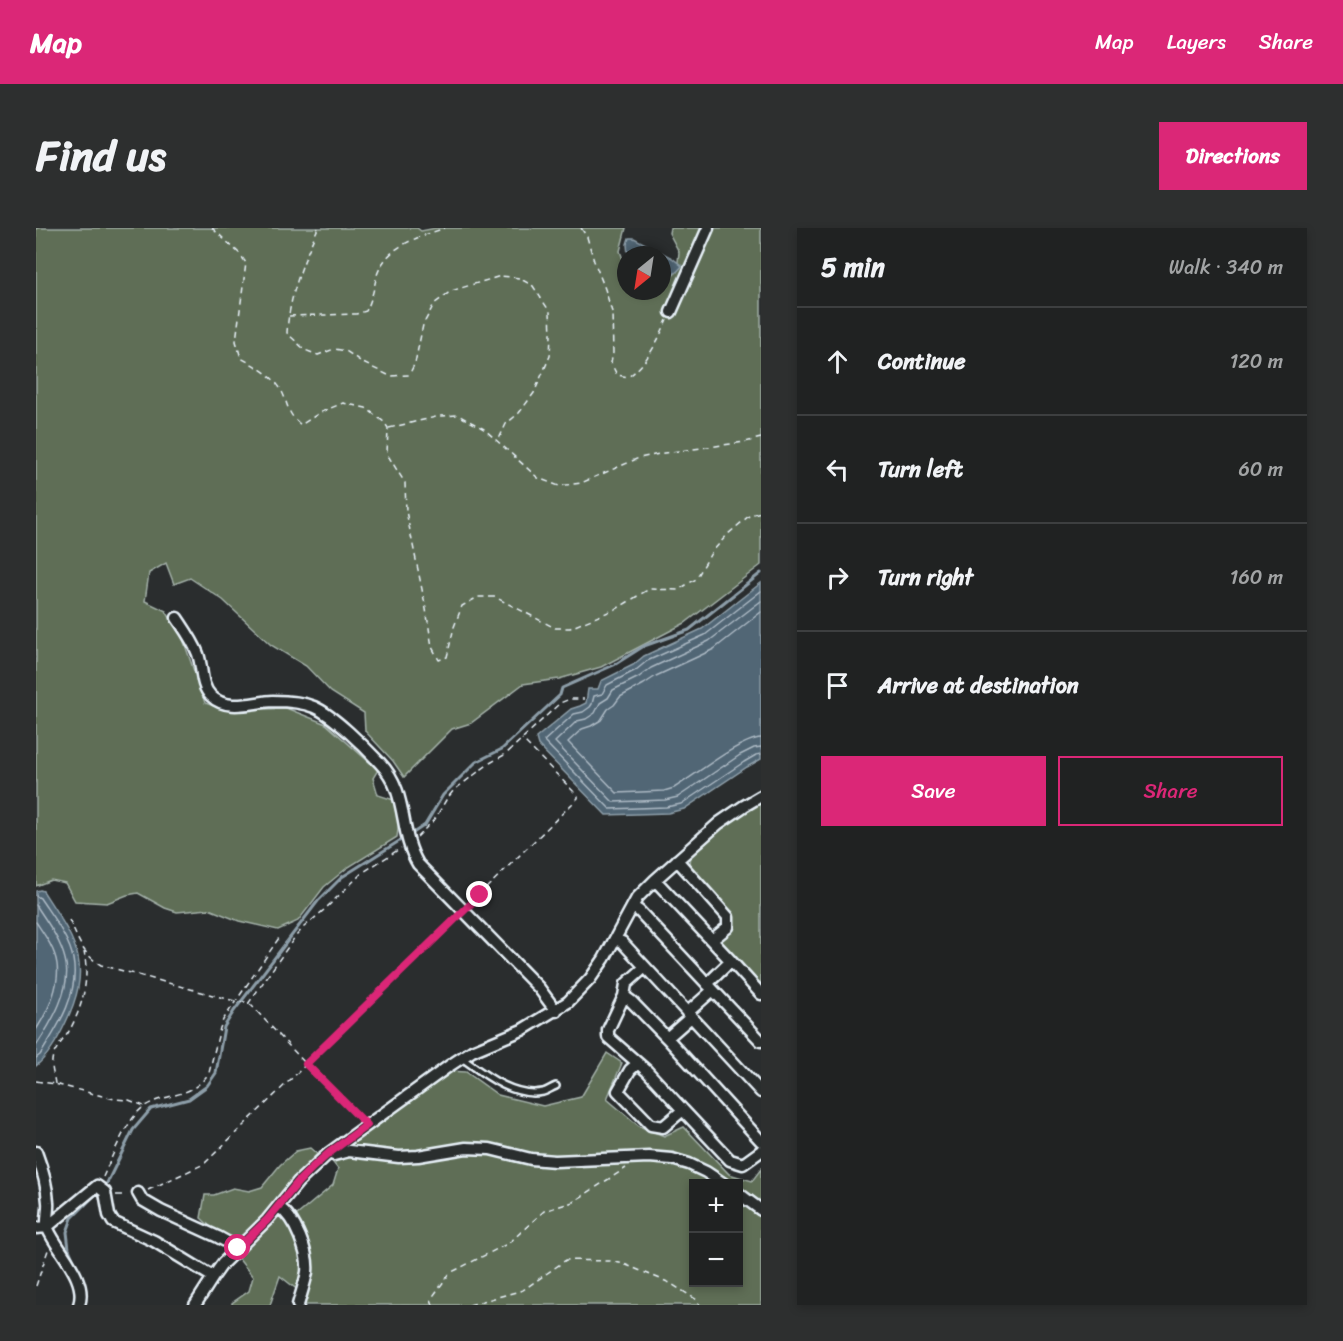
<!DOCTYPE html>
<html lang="en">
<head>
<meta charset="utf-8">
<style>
  :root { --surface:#202222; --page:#2d2f2f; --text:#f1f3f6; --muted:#a2a4a5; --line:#3d3f40; --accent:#db2777 }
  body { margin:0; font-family:Sriracha,sans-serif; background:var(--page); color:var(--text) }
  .controls { position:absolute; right:18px; bottom:18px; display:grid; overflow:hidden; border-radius:0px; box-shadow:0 3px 9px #0003 }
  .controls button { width:54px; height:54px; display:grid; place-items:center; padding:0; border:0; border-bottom:2px solid var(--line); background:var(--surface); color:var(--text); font:30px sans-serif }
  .compass { position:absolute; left:581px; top:18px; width:54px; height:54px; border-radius:50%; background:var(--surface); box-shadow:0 3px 9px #0003; rotate:210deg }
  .stop { position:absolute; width:18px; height:18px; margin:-14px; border:4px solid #db2777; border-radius:50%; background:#fff }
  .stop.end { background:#db2777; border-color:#fff; box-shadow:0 2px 6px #0008 }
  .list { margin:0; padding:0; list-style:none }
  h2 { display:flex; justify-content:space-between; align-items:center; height:78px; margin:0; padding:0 24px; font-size:26px }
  h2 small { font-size:20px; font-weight:400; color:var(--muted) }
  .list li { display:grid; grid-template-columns:39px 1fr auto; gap:18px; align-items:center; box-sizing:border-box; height:108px; padding:0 24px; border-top:2px solid var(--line) }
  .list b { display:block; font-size:22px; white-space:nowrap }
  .list em { font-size:20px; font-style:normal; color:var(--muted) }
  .actions { display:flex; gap:12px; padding:18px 24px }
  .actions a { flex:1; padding:14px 0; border:2px solid var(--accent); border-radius:0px; text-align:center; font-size:21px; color:var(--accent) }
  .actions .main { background:var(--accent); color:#fff }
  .icon { flex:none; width:33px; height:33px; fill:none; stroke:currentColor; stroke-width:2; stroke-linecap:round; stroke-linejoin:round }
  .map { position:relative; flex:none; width:725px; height:1077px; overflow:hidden; border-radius:0px }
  header { display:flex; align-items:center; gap:36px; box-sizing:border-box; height:84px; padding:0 30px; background:var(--accent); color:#fff }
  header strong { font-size:28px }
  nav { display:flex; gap:33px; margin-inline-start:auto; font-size:21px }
  .intro { display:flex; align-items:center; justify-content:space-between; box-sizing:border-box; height:144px; padding:0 36px }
  h1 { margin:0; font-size:42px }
  .button { padding:15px 27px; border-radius:0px; background:var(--accent); color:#fff; font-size:21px; font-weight:700 }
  main { display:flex; gap:36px; padding:0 36px }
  aside { flex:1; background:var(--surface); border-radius:0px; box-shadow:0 3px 9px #0003 }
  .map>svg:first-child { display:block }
  .green { fill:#5e6e57; stroke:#a3b0a8; stroke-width:1.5; fill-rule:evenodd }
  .water { fill:#516675; stroke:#8d9ea9; stroke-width:1.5 }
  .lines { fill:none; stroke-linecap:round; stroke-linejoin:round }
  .shore { stroke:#acb9c4; stroke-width:1.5 }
  .stream { stroke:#8d9ea9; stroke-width:3 }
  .lane-casing { stroke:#e8f1f8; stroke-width:10 }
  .street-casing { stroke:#e8f1f8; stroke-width:15 }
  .path { stroke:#e8f1f8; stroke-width:1.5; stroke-dasharray:6 4.5; stroke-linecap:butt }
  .lane { stroke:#2a2d2e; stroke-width:5 }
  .street { stroke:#2a2d2e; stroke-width:10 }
  .route { stroke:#db2777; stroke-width:8 }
</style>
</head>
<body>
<header>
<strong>Map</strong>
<nav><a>Map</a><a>Layers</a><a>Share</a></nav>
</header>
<div class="intro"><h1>Find us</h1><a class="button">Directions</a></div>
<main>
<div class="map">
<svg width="725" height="1077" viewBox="0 0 725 1077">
  <rect width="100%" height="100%" fill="#2a2d2e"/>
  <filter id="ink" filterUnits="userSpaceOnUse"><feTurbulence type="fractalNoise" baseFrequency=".0167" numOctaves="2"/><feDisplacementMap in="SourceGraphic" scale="12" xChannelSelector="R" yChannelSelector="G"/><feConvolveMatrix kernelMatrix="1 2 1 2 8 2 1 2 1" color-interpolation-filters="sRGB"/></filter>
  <g filter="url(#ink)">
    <path class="green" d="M0,0H381L385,3L400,0H590L584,23L590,40V63H611L616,67L621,63H626V58L641,44L643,24L633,5L634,0H725V337L649,395L565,439L523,451L487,456L435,495L416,501L368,549L357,533L329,503L328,485L295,464L270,438L235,417L187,372L154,350L138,356L130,335L113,345L109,373L130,383L147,411L169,475L193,483L250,480L290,496L342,542L337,550L342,567L358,572L363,595L361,609L311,640L288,659L262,693L242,702L203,693L173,681L141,684L129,680L102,665L91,667L71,675L39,673L29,655L15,652L0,658Z
      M725,573V759L684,714L697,700L698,689L653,637L654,624L711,580Z
      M571,825L586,835L571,871L603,898L628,908L648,899L693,946L716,953L725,941V1077H266L268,1067L244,1048L234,1077H196V1075L213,1063L217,1049L202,1030L181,1012L178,1002L165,990L169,967H178L197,960L213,963L226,959L244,937L260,923L274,920L281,926L260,948L249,967L250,978L261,987L297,957L302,941L294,931L316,914L412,843L430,844L462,867L507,878L545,869ZM658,956H702V1054H658Z"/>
    <path class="water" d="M593,10H598L636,30L646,38C640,46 636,48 626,48V27H592L591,16Z
      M725,355V531L711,539L648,581L632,585L570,587L502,517L500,510L535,481L544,478L550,475L552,461H562L565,453L597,437L608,428L666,401Z
      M4,662L7,663C40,714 58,736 29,796C22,811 13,827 0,838V663Z"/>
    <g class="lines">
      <path class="shore" d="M725,363L669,407L611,433L600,442L571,457L566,466L558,468L556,476L554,479L547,484L538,486L508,513L574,581L630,579L645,576L708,534L720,527L725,526
        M725,373L673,413L615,440L603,449L577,462L572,470L564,475L559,485L550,491L541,493L519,514L577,574L629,572L642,569L704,527L718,520L725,519
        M725,384L678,421L659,430L620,448L608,456L584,469L578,477L572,481L565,492L555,498L546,501L532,514L581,565L628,563L638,560C658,548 704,511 725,510
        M0,668L4,670C15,687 34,711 37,731C44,766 21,800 4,827L0,830
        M0,677C11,694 24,711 29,731C37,760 15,795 0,818
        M0,694C8,706 19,721 21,736C24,758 12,783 0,802"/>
      <path class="stream" d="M374,607L389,597L407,567L440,534L466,521L524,467L526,460L578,437L608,418L653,402L725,345
        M39,1035L33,1021L31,1004L36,990L71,955L97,902L115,881L153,871L171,858L180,845L188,799L198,783L282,673L306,649L368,610
        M49,1077V1067"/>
      <g class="lane-casing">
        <path id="lane" d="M426,830C448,846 477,870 507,864C511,863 515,860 520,858"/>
      </g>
      <g class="street-casing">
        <path id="street" d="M635,84L672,0
          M141,390C149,402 157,413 162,426C167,440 164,457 175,468C191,484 217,474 237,473C249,473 266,474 278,479C297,487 329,519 344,535C373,565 362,603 382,636L503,760L520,783
          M641,632L692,689V699L676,712
          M619,652L695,733L671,756
          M597,679L603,683L677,762
          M579,711L586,714L725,864
          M695,733L725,766
          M588,768L590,756L609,739
          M651,785L677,762L725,813
          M655,789L631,810L725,913
          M631,810L595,773L588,768L572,802V809L611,843L647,882
          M602,835L594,842L582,863L615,897L627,899L647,882L694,932L707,936L725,923
          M0,924C6,940 11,956 12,974C13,982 9,994 12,1001C22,1024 52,1051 43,1077
          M293,925L298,927L313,923L363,929L382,928L430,920L454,921L495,931L519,933L613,929L636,931L653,936L670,944L688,956
          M102,965L106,972L125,983L182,1009L202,1020
          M702,965L725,982
          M243,979C259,990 273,1025 271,1044C269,1055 265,1066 262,1077
          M0,1000L11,999L61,958L69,964L73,987L77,994L118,1013L177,1049
          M159,1077L177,1049L187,1035L231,992L262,954L293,925L413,838L436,823L486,802L532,774L554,751L568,731L601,670L619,652L683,595L708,578L725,568"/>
      </g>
      <path class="path" d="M176,0L203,25L210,35L200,113L205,130C219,138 235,146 244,160C253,175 249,184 265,197L285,184L307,175L330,180L348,194L352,200L351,226L369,255L370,283L390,381L396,419L403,432L411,429L418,399L426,378L442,369H459L519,400H534L582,380L613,361L642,362L660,351L675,325L692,306L714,287L725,284
        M282,0C267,34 253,68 251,105L269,122L282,127L298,121L310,123L327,135L354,148L373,147L379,135L387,97L398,76L415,63L465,48L483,50L497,58L514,84L515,107L514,128L498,165L483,185L470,196L462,213
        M545,0L551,9L558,33L569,61L576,84L577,125L575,135L581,147L592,149C610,137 622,113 631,92
        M253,88L320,86L330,83C336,72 338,59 341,47C351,17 383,9 409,0
        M353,200L404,188L422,187L448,201L502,250L523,258L545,255L603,230L628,225L709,214L725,210
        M381,609L399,591L410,572L418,562L454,535L470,526L524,475L534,471H548
        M435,675L542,570V568L486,511
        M33,692C43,712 45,725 65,737L199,773L209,774L215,777L270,836L324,890
        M212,776L259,709L268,699L288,682L326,645L365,620
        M0,853L19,856L78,871L93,872L108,878
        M19,856C18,847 14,837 17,828C20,820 27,812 32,805C46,781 54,752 48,724
        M67,949C75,931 92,888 109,878C132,864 155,871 173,845L184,800L187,792L245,707
        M112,962L168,936L419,691
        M80,967H90
        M0,1058L12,1022
        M397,1077L395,1071L414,1045L473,1015L508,983L537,974L590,940
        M433,1077L487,1062L530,1032L574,1033L588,1036L634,1055L661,1072L664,1077"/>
      <use href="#lane" class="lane"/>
      <use href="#street" class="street"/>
    </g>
  </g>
  <g class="lines" filter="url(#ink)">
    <path class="route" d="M202,1020L231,992L262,954L277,939L293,925L331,897L270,836L444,667"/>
  </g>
</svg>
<div class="controls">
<button>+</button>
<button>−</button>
</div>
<svg class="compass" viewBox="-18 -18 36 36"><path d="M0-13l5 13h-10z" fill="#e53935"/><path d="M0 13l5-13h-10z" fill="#a2a4a5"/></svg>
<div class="stop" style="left:202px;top:1020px"></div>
<div class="stop end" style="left:444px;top:667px"></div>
</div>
<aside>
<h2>5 min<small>Walk · 340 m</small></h2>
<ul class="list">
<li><svg class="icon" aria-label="ahead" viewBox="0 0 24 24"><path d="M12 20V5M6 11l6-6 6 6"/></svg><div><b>Continue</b></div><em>120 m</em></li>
<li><svg class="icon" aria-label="left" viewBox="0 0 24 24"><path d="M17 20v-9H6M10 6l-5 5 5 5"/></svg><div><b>Turn left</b></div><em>60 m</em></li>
<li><svg class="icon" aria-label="right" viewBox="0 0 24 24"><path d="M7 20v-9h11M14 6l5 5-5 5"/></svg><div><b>Turn right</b></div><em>160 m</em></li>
<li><svg class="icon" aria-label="arrive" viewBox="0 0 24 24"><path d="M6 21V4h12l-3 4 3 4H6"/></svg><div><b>Arrive at destination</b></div></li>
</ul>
<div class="actions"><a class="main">Save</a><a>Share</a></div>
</aside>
</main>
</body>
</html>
